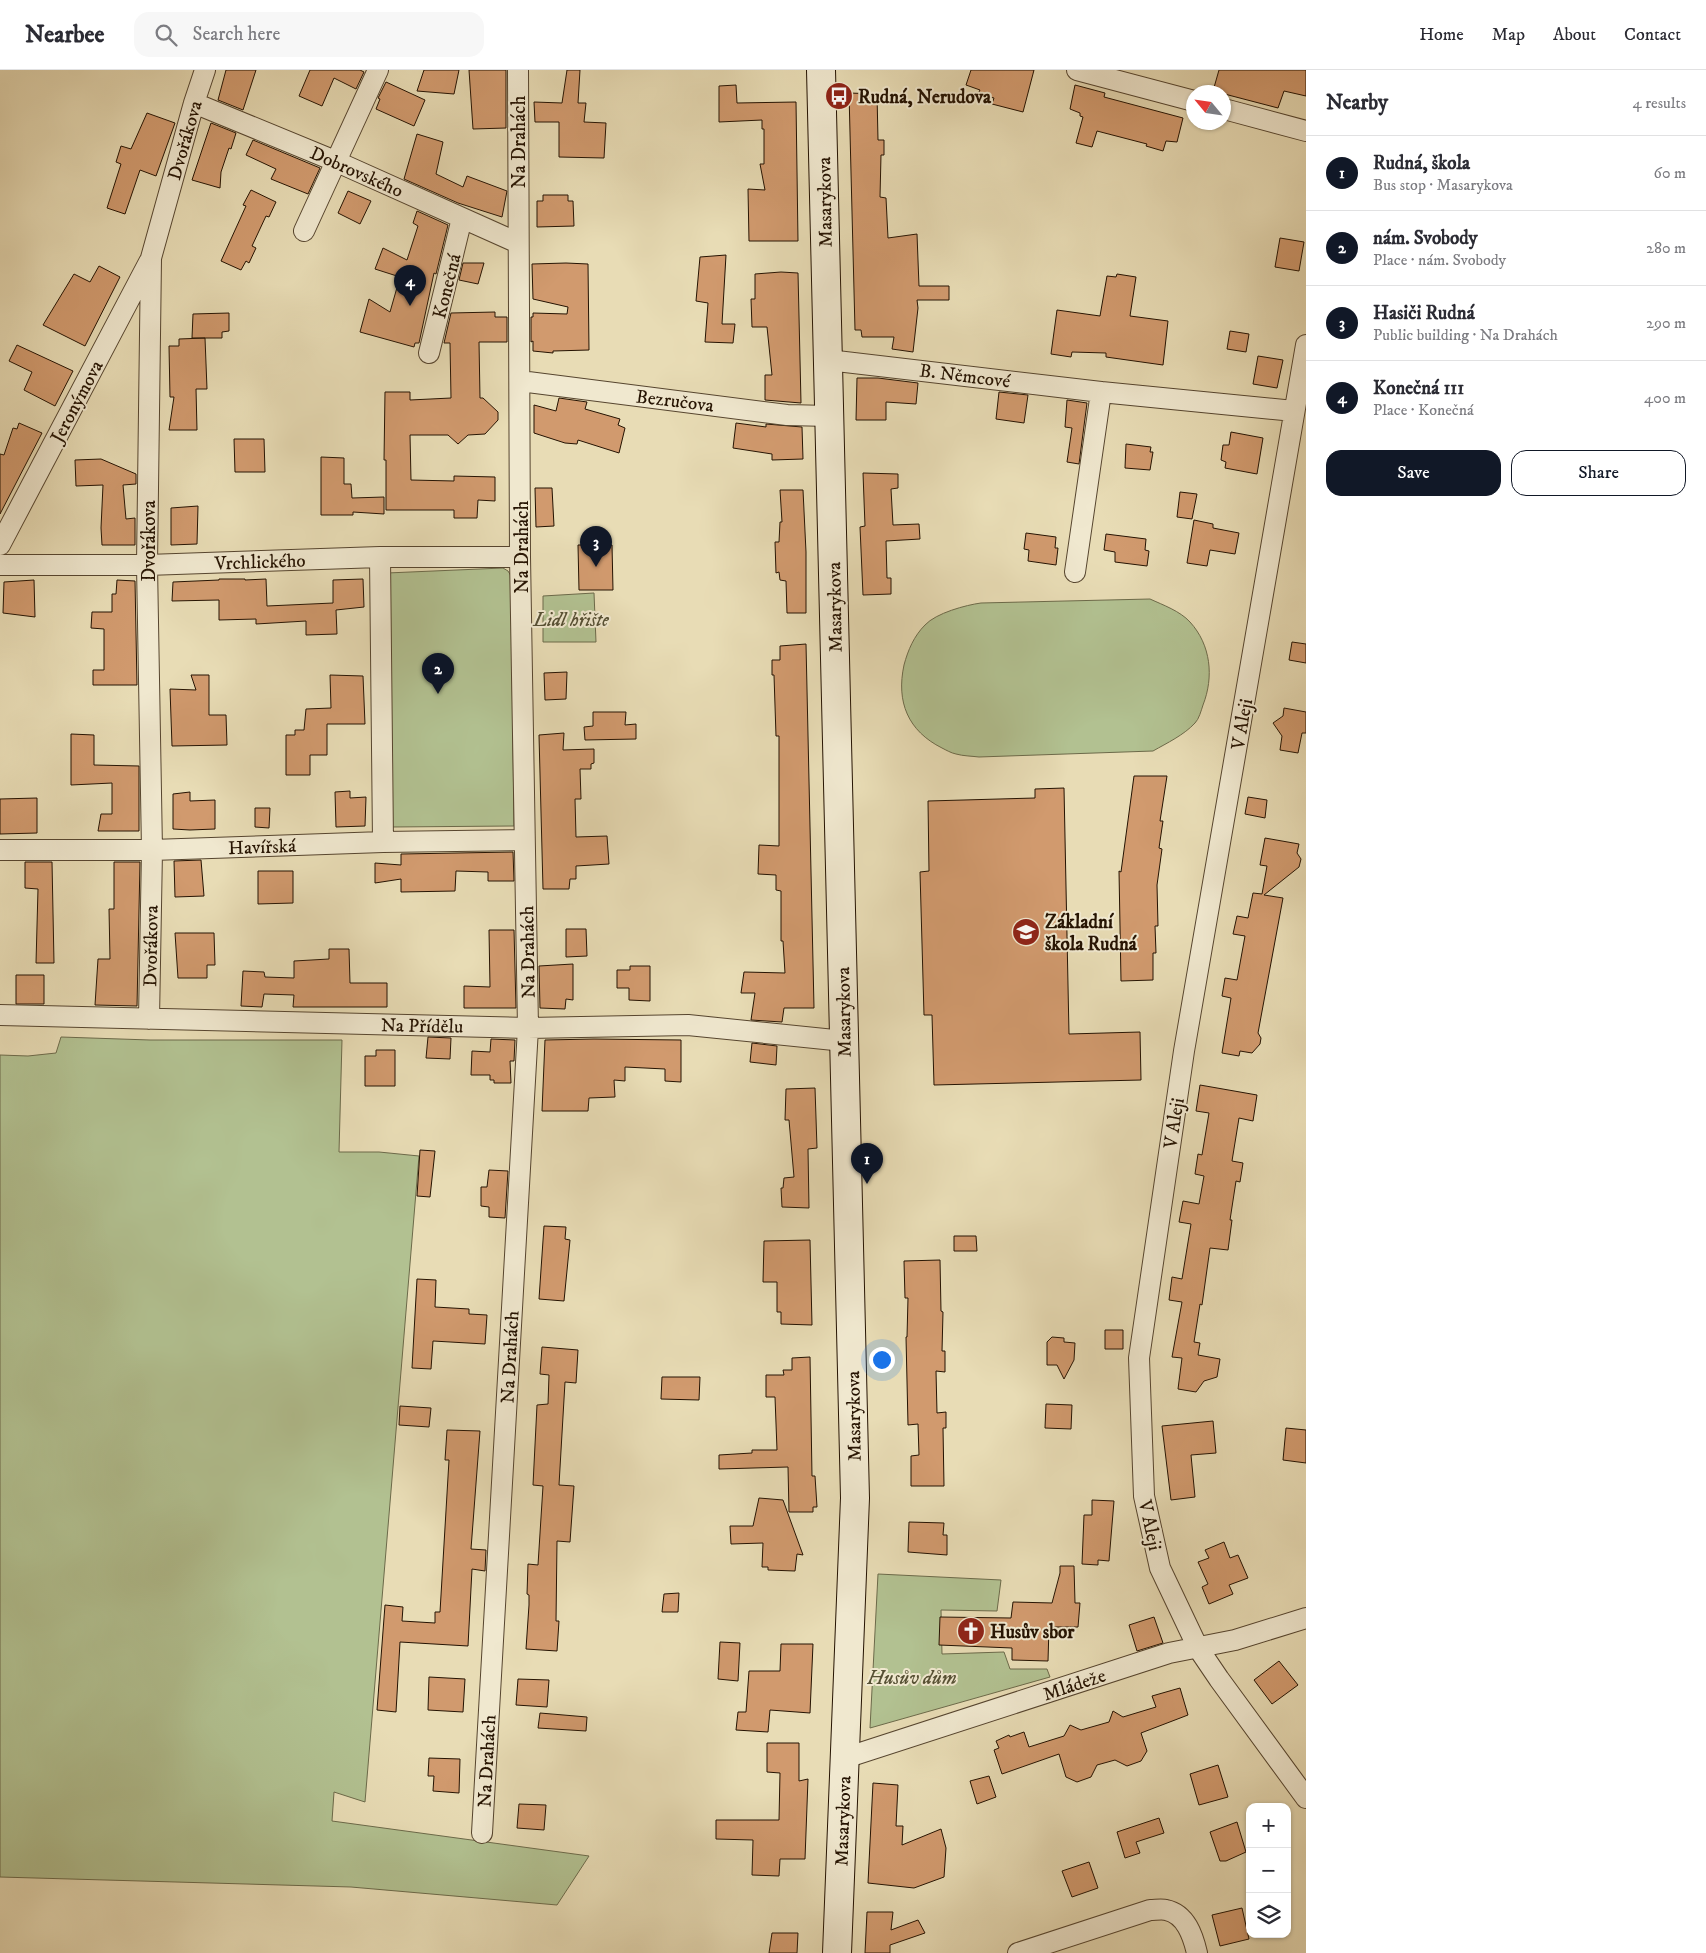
<!DOCTYPE html>
<html lang="en">
<head>
<meta charset="utf-8">
<style>
  :root { --surface:#fff; --page:#f7f7f7; --text:#2b2b33; --muted:#7c7c81; --line:#e1e1e2; --accent:#111827 }
  body { margin:0; font-family:"IM FELL DW Pica",serif; background:var(--page); color:var(--text) }
  .controls { position:absolute; right:15px; bottom:15px; display:grid; overflow:hidden; border-radius:10px; box-shadow:0 1px 4px #0004 }
  .controls button { width:45px; height:45px; display:grid; place-items:center; padding:0; border:0; border-bottom:1px solid var(--line); background:var(--surface); color:var(--text); font:25px sans-serif }
  .compass { position:absolute; left:1186px; top:15px; width:45px; height:45px; border-radius:50%; background:var(--surface); box-shadow:0 1px 4px #0004; rotate:299deg }
  .you { position:absolute; left:881px; top:1289px; width:18px; height:18px; margin:-12px; border:4px solid #fff; border-radius:50%; background:#1a73e8; box-shadow:0 0 0 8px #1a73e833 }
  .badge { display:grid; place-items:center; width:32px; height:32px; border-radius:50%; background:var(--accent); color:#fff; font-size:16px; font-weight:700 }
  .pin { position:absolute; translate:-50% -41px; filter:drop-shadow(0 1px 2px #0008) }
  .pin::after { content:''; position:absolute; top:26px; width:18px; height:15px; background:inherit; clip-path:polygon(0 0,100% 0,50% 100%) }
  .list { margin:0; padding:0; list-style:none }
  h2 { display:flex; justify-content:space-between; align-items:center; height:65px; margin:0; padding:0 20px; font-size:21px }
  h2 small { font-size:16px; font-weight:400; color:var(--muted) }
  .list li { display:grid; grid-template-columns:32px 1fr auto; gap:15px; align-items:center; box-sizing:border-box; height:75px; padding:0 20px; border-top:1px solid var(--line) }
  .list b { display:block; font-size:19px; white-space:nowrap }
  .list p { margin:0; font-size:16px; white-space:nowrap; color:var(--muted) }
  .list em { font-size:16px; font-style:normal; color:var(--muted) }
  .actions { display:flex; gap:10px; padding:15px 20px }
  .actions a { flex:1; padding:11px 0; border:1px solid var(--accent); border-radius:15px; text-align:center; font-size:18px; color:var(--accent) }
  .actions .main { background:var(--accent); color:#fff }
  .icon { flex:none; width:28px; height:28px; fill:none; stroke:currentColor; stroke-width:2; stroke-linecap:round; stroke-linejoin:round }
  .map { position:relative; flex:none; width:1306px; height:1883px; overflow:hidden }
  header { display:flex; align-items:center; gap:30px; box-sizing:border-box; height:70px; padding:0 25px; background:var(--surface); border-bottom:1px solid var(--line) }
  header strong { font-size:24px }
  nav { display:flex; gap:28px; margin-inline-start:auto; font-size:18px }
  .search { width:350px; height:45px; background:var(--page); display:flex; align-items:center; gap:12px; box-sizing:border-box; padding:0 18px; border-radius:15px; color:var(--muted); font-size:19px }
  main { display:flex }
  aside { flex:1; background:var(--surface) }
  .map>svg:first-child { display:block }
  .green { fill:#b2c191; stroke:#6c6a4a }
  .building { fill:#d19a6e; stroke:#251302 }
  .lines { fill:none; stroke-linecap:round; stroke-linejoin:round }
  .minor-casing { stroke:#56452f; stroke-width:22 }
  .secondary-casing { stroke:#251302; stroke-width:30 }
  .minor { stroke:#f0e8cf; stroke-width:20 }
  .secondary { stroke:#f0e8cf; stroke-width:28 }
  .labels { text-anchor:middle; stroke-width:4; stroke-linejoin:round; paint-order:stroke }
  .poi-label { font-size:19px; font-weight:bold; fill:#251302; stroke:#f0e8cf; text-anchor:start }
  .street-label { font-size:19px; fill:#251302; stroke:#f0e8cf }
  .park-label { font-size:19px; font-style:italic; fill:#565034; stroke:#f0e8cf }
</style>
</head>
<body>
<header>
<strong>Nearbee</strong>
<div class="search"><svg class="icon" aria-label="search" viewBox="0 0 24 24"><circle cx="10" cy="10" r="6"/><path d="M15 15l6 6"/></svg>Search here</div>
<nav><a>Home</a><a>Map</a><a>About</a><a>Contact</a></nav>
</header>
<main>
<div class="map">
<svg width="1306" height="1883" viewBox="0 0 1306 1883">
  <rect width="100%" height="100%" fill="#e8dcb5"/>
  <filter id="stains"><feTurbulence type="fractalNoise" baseFrequency=".004" numOctaves="4"/><feColorMatrix values="0 0 0 0 .2 0 0 0 0 .09 0 0 0 0 .02 0 0 0 .5 -.17"/></filter>
  <radialGradient id="worn" r=".72"><stop offset=".6" stop-color="#630" stop-opacity="0"/><stop offset="1" stop-color="#630" stop-opacity=".3"/></radialGradient>
  <path class="green" d="M503,498L508,501L511,506L514,756L391,757L387,503Z
    M594,523L596,572H543V526Z
    M1150,529C1163,535 1180,541 1190,552C1211,575 1214,607 1203,635C1201,641 1199,649 1195,653C1184,665 1167,673 1153,681L979,687C971,686 963,686 956,684C951,683 946,680 942,678C908,661 896,632 904,595C908,580 914,566 925,555C936,543 966,535 981,533Z
    M61,967L150,970H342L339,1082H379L419,1086L365,1732L334,1722L332,1751L589,1786L557,1835L351,1817L0,1807V985L28,986L56,983Z
    M878,1504L1001,1510L997,1541L941,1540L942,1584L1004,1582L1010,1599H1047L1050,1607L870,1658Z"/>
  <path class="building" d="M226,0H256L243,40L218,30Z
    M310,0H360L364,2L356,19L334,8L322,36L299,26Z
    M424,0H459L454,24L417,21Z
    M469,0H506V58L473,59Z
    M567,0H580L578,33H586L584,52L606,53L604,88L559,87V52H535L534,32L562,33Z
    M971,0H1034L1023,42L992,34L994,28L978,24L980,20L966,15Z
    M1219,0H1306V26L1284,21L1278,38L1213,21Z
    M386,12L425,30L414,56L376,39L380,29L378,28Z
    M736,15L737,33L796,32L798,171H749L748,119L765,120L760,94H764V59H762V50L719,52V16Z
    M1075,15L1105,23L1104,27L1183,48L1177,72L1166,71L1163,81L1146,76L1147,74L1097,61L1092,77L1076,73L1083,47L1080,46V43L1070,39Z
    M849,23L877,24L878,70H884V85H881L880,127L886,128L888,168L917,164L919,216H949V230H917L918,238L913,282L892,279L894,267H862L861,260H855Z
    M147,43L175,53L156,106L140,100L125,144L107,138L121,94L116,92L121,76L131,79Z
    M211,53L236,63L231,79L229,78L221,102L220,118L192,110Z
    M417,64L443,72L436,104L463,117L467,106L507,121L502,147L458,133L404,109Z
    M253,70L320,98L308,124L271,109L276,99L246,85Z
    M251,120L276,132L269,147L266,146L252,176L256,178L249,193L246,191L241,200L221,191L246,136L243,135Z
    M348,121L371,131L360,154L338,143Z
    M543,125H568V131H573L574,156L537,157V131H543Z
    M417,141L448,155L436,204L434,203L419,273H415L414,277L360,262L369,229L390,242L400,207L375,199L383,178L407,190L418,156L413,153Z
    M1280,168L1304,172L1299,201L1275,197Z
    M726,185L722,254H735L733,273L705,272L708,233L696,231L700,187Z
    M463,193H484L478,214L459,210Z
    M566,193L588,194L589,280L553,281V283L533,281V271L531,272V247H533V243L567,244L568,237L533,229L532,194Z
    M99,196L120,207L85,276L43,255L74,204L90,212Z
    M781,202L798,203L801,333L765,330V305H772L767,257H752L751,229H755V204Z
    M1117,204L1136,207L1130,246L1168,251L1163,295L1106,287V283L1072,282L1071,287L1051,284L1057,240L1100,246L1107,206L1116,207Z
    M495,242V247H507V272H479L480,328H483L498,342V350L485,364L468,365L458,374L448,365H410L411,410L454,411V406L495,407V431L478,430L477,448H454V440H386V390H384L385,322H410V330L451,328L450,273H444L451,243Z
    M229,243V261L222,262V268H192L193,244Z
    M1230,261L1249,264L1246,282L1227,279Z
    M205,268L207,319H196L197,360H169L174,327H170L169,276H179V269Z
    M17,275L73,301L55,336L24,320L32,302L9,291Z
    M1258,286L1283,290L1277,318L1253,314Z
    M857,308H878L918,313L916,334L886,332V350H856Z
    M999,322L1028,325L1024,353L996,349Z
    M559,328L587,332L585,339L620,349L618,355L625,358L619,383L578,370L577,374L565,373L534,363V335L556,341Z
    M1067,330L1087,333L1079,394L1067,392L1072,358L1065,357Z
    M19,353L42,363L0,444V384L4,385L13,358L17,359Z
    M736,353L766,357V354L802,357L803,389L772,390V384L733,378Z
    M1231,362L1263,368L1257,404L1225,398L1226,392L1221,390L1223,375H1229Z
    M234,369H264L265,402H235Z
    M1126,374L1151,377L1150,382H1153L1150,400L1125,398Z
    M321,387L344,388V414H351L352,428L384,427V444L353,442V445H321Z
    M101,389L136,404V414L123,415L126,449L135,448V475H102L101,458L103,415L76,416L75,390Z
    M863,403L898,404V418L891,419L893,455L919,454L920,469L886,471L887,508H891V524L863,525L860,457L865,456Z
    M535,418H552L554,456L536,457Z
    M780,420H803L806,482V543H787L786,511L780,510L779,502L776,503L775,472H779L780,452H782Z
    M1180,422L1197,424L1192,449L1177,447Z
    M198,436L197,474L171,475V438Z
    M1194,450L1213,454V458L1239,463L1235,484L1210,480L1207,496L1187,493Z
    M1026,463L1056,467L1055,478H1058L1056,495L1028,491L1029,480L1024,479Z
    M1106,464L1146,469L1145,480L1149,481L1147,496L1115,492V482L1104,480Z
    M578,475H612L613,520H579Z
    M219,509H245V510L266,509L267,536L333,533V510L363,509L364,537L336,540L337,564L306,565V551L256,554V549L219,550V530L172,531L173,512L219,510Z
    M34,510L35,547L3,543L4,512Z
    M117,510L135,511L137,615H93V600H104V559L91,558L92,542H112V524H116Z
    M1292,572L1306,574V593L1289,590Z
    M806,574L814,938H784L782,952L751,950L755,923H741L744,902L785,903L783,871H781V821L776,820V805L758,804L759,775L779,776V666H776L774,605H772V590H780V576Z
    M567,602L566,629L545,630L544,603Z
    M191,605H209V645H226L227,675L172,676L170,619L196,620Z
    M330,605L363,606L365,654H327V685H310V705H286V665H295V660H304L306,639L331,638Z
    M1284,638L1306,642V663H1302L1298,683L1280,680L1282,666L1273,653L1283,646Z
    M593,642H626L625,655L636,654V669L585,670L584,657L593,656Z
    M564,663L563,680L594,679V693L591,694V699H580L581,729H575L576,767L607,766L609,794L576,796V809H570L569,819H543L539,665Z
    M71,664L94,665V695L139,696V761H98L101,744H112V713L71,715Z
    M1134,706H1167L1160,751H1163L1159,778L1162,779L1157,815L1158,856H1155L1156,883H1153V910L1121,911L1119,801L1121,802Z
    M1064,718L1069,964L1140,962L1141,1010L934,1015L932,945H924L920,802L929,801L928,731L1035,728V719Z
    M350,721V728L366,727L365,756L336,757L335,722Z
    M190,722V731L215,730V759L190,760L173,759V724Z
    M1248,727L1267,730L1265,748L1245,744Z
    M37,728V763L0,764V729Z
    M255,738H270L269,758L255,757Z
    M1265,768L1299,774L1297,783L1301,789L1299,797L1264,825L1283,828L1258,963L1261,968L1260,974L1252,983L1240,981L1239,986L1222,983L1231,928L1222,926L1225,908L1237,910L1245,866L1233,864L1237,846L1248,848L1253,823L1262,824L1267,796L1260,795Z
    M513,782L514,811H488V802L456,801L455,821L401,822V809L375,813V793L401,795V784Z
    M201,790L204,826L175,827L174,791Z
    M25,792H52L54,893H36L38,819L25,818Z
    M114,792H140L137,936L95,935L98,889H110L109,839H114Z
    M258,801H293V833L258,834Z
    M566,859H586L587,886L566,887Z
    M489,860H514L516,938H464V916L490,917Z
    M175,863H214L215,895H207V908H178Z
    M329,879H349L350,913H387V937H293L294,925L264,924L262,937L241,936L243,901L264,902L265,907L294,908V891L329,889Z
    M573,894V930L566,929L565,939L540,938L539,896Z
    M630,896H650V931L629,930V918H617V900H630Z
    M16,905H44V934H16Z
    M428,967L451,968L450,989L426,988Z
    M491,969L515,970L514,991H510L511,1013H494V1010H490V1005H471L472,981L490,982Z
    M594,969L681,970V1012L665,1011V999L625,997V1011L614,1010L615,1027L589,1028L588,1041H542L545,970Z
    M752,973L777,976L776,995L750,992Z
    M376,980H395V1016H365V986H376Z
    M1200,1015L1257,1025L1253,1051L1239,1048L1232,1091L1243,1093L1240,1112L1236,1111L1230,1150H1232L1228,1180L1210,1178L1202,1235L1200,1234L1194,1272L1200,1273L1198,1285L1220,1289L1217,1307L1204,1311L1196,1322L1178,1319L1182,1288L1172,1287L1182,1232L1169,1230L1172,1207L1182,1209L1191,1154L1179,1152L1183,1131L1199,1134L1204,1106L1195,1104L1198,1084L1202,1085L1209,1043L1196,1041Z
    M815,1018L817,1078L808,1079L809,1138L782,1137L781,1118H783L784,1108L794,1107L789,1050H785L786,1019Z
    M420,1080L435,1081L430,1127L417,1126Z
    M489,1100L508,1101L505,1148L489,1147V1137L481,1136V1117H487Z
    M544,1156L566,1157L565,1169L570,1170L564,1231L539,1229Z
    M954,1166H976L977,1181H954Z
    M810,1170L812,1255L781,1254V1242H777V1212H763L764,1171Z
    M940,1190L941,1241L943,1242L942,1281H945V1302L936,1301L937,1343L946,1342V1358H943L944,1416H911V1386L919,1385L918,1354L908,1355L906,1267H907L908,1228H905L904,1191Z
    M417,1209L436,1210L435,1237L469,1239V1244L487,1245L485,1274L433,1271L431,1299L412,1298Z
    M1105,1260H1123V1279H1105Z
    M1052,1267L1064,1268V1272L1075,1273L1074,1290L1064,1309L1057,1295H1047V1272Z
    M542,1277L578,1280L576,1313L565,1312L559,1415L574,1416L570,1472L557,1471L556,1551H559L557,1581L526,1579L529,1535V1525L527,1524L528,1494L538,1495L543,1416L533,1415L537,1335L548,1334L549,1305L540,1304Z
    M810,1287L812,1406H815L817,1437H813V1442H789L788,1397L719,1399V1385L752,1383V1380H777L775,1327H766V1305H784L783,1300H792V1288Z
    M662,1307H700L699,1330L661,1329Z
    M1046,1334L1072,1335L1071,1359L1045,1358Z
    M400,1336L431,1338L429,1357L399,1355Z
    M1213,1351L1216,1383L1191,1385L1195,1427L1171,1430L1162,1356Z
    M1286,1358L1306,1360V1393L1283,1390Z
    M447,1360L480,1361L471,1479L486,1480L485,1501L472,1499L468,1576L400,1572L396,1642L377,1640L385,1535L403,1537L402,1551L435,1553V1542H440L449,1390H445Z
    M759,1428L783,1430L803,1485L797,1484L795,1501L768,1500V1497H762L763,1473L731,1474L730,1456H753Z
    M1092,1430L1114,1431L1109,1491L1098,1490V1495L1082,1494L1084,1445H1092Z
    M909,1452L944,1453L943,1465H947V1485L908,1482Z
    M1224,1472L1230,1488L1238,1485L1248,1508L1229,1515L1233,1524L1209,1534L1202,1517L1208,1514L1198,1492L1209,1488L1205,1480Z
    M1060,1496H1074L1075,1533H1080L1078,1557H1049L1048,1591L1012,1590V1578L939,1575L940,1547L1011,1548L1013,1532L1052,1533L1060,1503Z
    M679,1523L678,1542H662L664,1524Z
    M1154,1547L1163,1573L1137,1581L1129,1555Z
    M720,1572L740,1573L738,1611L718,1609Z
    M781,1574H813L810,1643L770,1640L768,1662L736,1660L738,1642H746L749,1601H780Z
    M1279,1591L1298,1615L1272,1634L1254,1610Z
    M429,1607L465,1609L463,1642L428,1640Z
    M518,1609L549,1610L547,1637L516,1635Z
    M1180,1618L1188,1645L1141,1663L1147,1681L1141,1691L1127,1696L1115,1690L1097,1695L1091,1707L1077,1712L1066,1707L1059,1684L1002,1704L994,1680L999,1678L996,1671L1009,1665L1010,1667L1024,1662L1029,1677L1064,1666L1070,1655L1081,1660L1109,1652L1113,1641L1123,1647L1156,1637L1152,1626Z
    M540,1643L587,1647L586,1661L538,1658Z
    M767,1673H799V1711L808,1709L805,1789H780L779,1806L752,1805L753,1770L716,1769V1750H779L780,1703L767,1702Z
    M429,1688L460,1689L459,1723L433,1721L434,1706H428Z
    M1218,1695L1228,1727L1199,1735L1190,1704Z
    M989,1706L996,1727L977,1734L970,1711Z
    M873,1713L898,1715L896,1756H903L902,1775L941,1759L946,1778L944,1807L914,1818L868,1813Z
    M519,1734L546,1735L544,1760L517,1758Z
    M1159,1748L1164,1763L1136,1772L1140,1783L1125,1788L1117,1762Z
    M1237,1752L1246,1782L1226,1791H1220L1210,1762Z
    M1089,1792L1098,1818L1072,1827L1062,1801Z
    M1242,1838L1249,1869L1220,1876L1212,1845Z
    M867,1842H893L891,1860L918,1850L925,1863L890,1875V1883H865Z
    M772,1863H798L797,1883H769Z"/>
  <g class="lines">
    <g class="minor-casing">
      <path id="minor" d="M1077,0L1194,31
        M194,33L335,91L518,173
        M1224,39L1306,61
        M304,161L378,0
        M1306,275L1184,981L1139,1288L1144,1426L1160,1498L1198,1578L1219,1609L1306,1728
        M429,283L462,148
        M828,290L1101,322L1294,341
        M520,311L787,345L829,346
        M0,475L149,192
        M380,487L383,772
        M0,495H147L380,487H520
        M1075,502L1101,322
        M0,780H152L383,772L524,770
        M0,945L528,958L688,955L844,971
        M149,949L152,780L147,495L151,188L194,33L205,0
        M845,1688L1169,1583L1235,1570L1306,1548
        M482,1763L528,958L520,487L518,0
        M1018,1883L1150,1840C1155,1840 1162,1839 1166,1840C1186,1844 1193,1866 1197,1883"/>
    </g>
    <g class="secondary-casing">
      <path id="secondary" d="M821,0L855,1428L837,1883"/>
    </g>
    <use href="#minor" class="minor"/>
    <use href="#secondary" class="secondary"/>
  </g>
  <defs>
    <g id="bus-disc" transform="scale(1.4375)"><circle r="9.5" fill="#8f2418" stroke="#f0e8cf"/><path d="M-5-6H5V4H4V6H2V4H-2V6H-4V4H-5ZM-3.5-4V0h7V-4ZM-3.5 1.2v1.5H-2V1.2ZM2 1.2v1.5H3.5V1.2Z" fill="#fff"/></g>
    <g id="school-disc" transform="scale(1.4375)"><circle r="9.5" fill="#8f2418" stroke="#f0e8cf"/><path d="M0-5L7-2L0 1L-7-2ZM-4 1L0 2.5L4 1V4Q0 6-4 4Z" fill="#fff"/></g>
    <g id="church-disc" transform="scale(1.4375)"><circle r="9.5" fill="#8f2418" stroke="#f0e8cf"/><path d="M-1.2-6h2.4v3.5h3.3v2.4h-3.3V6h-2.4V-.1h-3.3v-2.4h3.3Z" fill="#fff"/></g>
  </defs>
  <g fill-rule="evenodd">
    <use href="#bus-disc" x="839" y="26"/>
    <use href="#school-disc" x="1026" y="862"/>
    <use href="#church-disc" x="971" y="1561"/>
  </g>
  <g class="labels">
    <g class="poi-label">
      <text x="858" y="33">Rudná, Nerudova</text>
      <text x="1045" y="858">Základní<tspan x="1045" dy="22">škola Rudná</tspan></text>
      <text x="990" y="1568">Husův sbor</text>
    </g>
    <g class="street-label">
      <text transform="translate(184 70) rotate(-74)" y="7">Dvořákova</text>
      <text transform="translate(518 72) rotate(-90)" y="7">Na Drahách</text>
      <text transform="translate(357 101) rotate(24)" y="7">Dobrovského</text>
      <text transform="translate(824 132) rotate(-91)" y="7">Masarykova</text>
      <text transform="translate(446 216) rotate(-76)" y="7">Konečná</text>
      <text transform="translate(965 305) rotate(7)" y="7">B. Němcové</text>
      <text transform="translate(675 330) rotate(7)" y="7">Bezručova</text>
      <text transform="translate(76 331) rotate(-62)" y="7">Jeronýmova</text>
      <text transform="translate(148 471) rotate(-90)" y="7">Dvořákova</text>
      <text transform="translate(521 477) rotate(-90)" y="7">Na Drahách</text>
      <text transform="translate(260 491) rotate(-2)" y="7">Vrchlického</text>
      <text transform="translate(834 537) rotate(-91)" y="7">Masarykova</text>
      <text transform="translate(1241 654) rotate(-80)" y="7">V Aleji</text>
      <text transform="translate(262 776) rotate(-2)" y="7">Havířská</text>
      <text transform="translate(150 876) rotate(-89)" y="7">Dvořákova</text>
      <text transform="translate(527 882) rotate(-91)" y="7">Na Drahách</text>
      <text transform="translate(843 942) rotate(-91)" y="7">Masarykova</text>
      <text transform="translate(422 955) rotate(1)" y="7">Na Přídělu</text>
      <text transform="translate(1173 1053) rotate(-81)" y="7">V Aleji</text>
      <text transform="translate(509 1287) rotate(-87)" y="7">Na Drahách</text>
      <text transform="translate(853 1346) rotate(-91)" y="7">Masarykova</text>
      <text transform="translate(1151 1455) rotate(78)" y="7">V Aleji</text>
      <text transform="translate(1074 1614) rotate(-18)" y="7">Mládeže</text>
      <text transform="translate(486 1691) rotate(-87)" y="7">Na Drahách</text>
      <text transform="translate(842 1751) rotate(-88)" y="7">Masarykova</text>
    </g>
    <g class="park-label">
      <text x="571" y="556">Lidl hřište</text>
      <text x="912" y="1614">Husův dům</text>
    </g>
  </g>
  <rect width="100%" height="100%" filter="url(#stains)"/>
  <rect width="100%" height="100%" fill="url(#worn)"/>
</svg>
<div class="controls">
<button>+</button>
<button>−</button>
<button><svg class="icon" aria-label="layers" viewBox="0 0 24 24"><path d="M12 4l9 5-9 5-9-5zM3 14l9 5 9-5"/></svg></button>
</div>
<svg class="compass" viewBox="-18 -18 36 36"><path d="M0-13l5 13h-10z" fill="#e53935"/><path d="M0 13l5-13h-10z" fill="#7c7c81"/></svg>
<div class="you"></div>
<div class="pin badge" style="left:867px;top:1114px">1</div>
<div class="pin badge" style="left:438px;top:624px">2</div>
<div class="pin badge" style="left:596px;top:497px">3</div>
<div class="pin badge" style="left:410px;top:236px">4</div>
</div>
<aside>
<h2>Nearby<small>4 results</small></h2>
<ul class="list">
<li><span class="badge">1</span><div><b>Rudná, škola</b><p>Bus stop · Masarykova</p></div><em>60 m</em></li>
<li><span class="badge">2</span><div><b>nám. Svobody</b><p>Place · nám. Svobody</p></div><em>280 m</em></li>
<li><span class="badge">3</span><div><b>Hasiči Rudná</b><p>Public building · Na Drahách</p></div><em>290 m</em></li>
<li><span class="badge">4</span><div><b>Konečná 111</b><p>Place · Konečná</p></div><em>400 m</em></li>
</ul>
<div class="actions"><a class="main">Save</a><a>Share</a></div>
</aside>
</main>
</body>
</html>
